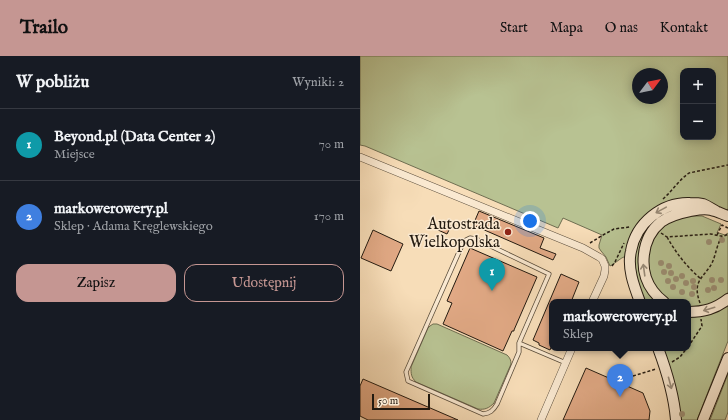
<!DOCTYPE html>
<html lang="pl">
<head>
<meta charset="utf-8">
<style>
  :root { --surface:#171b24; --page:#242831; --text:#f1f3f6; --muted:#9ea1a6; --line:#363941; --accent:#c59692 }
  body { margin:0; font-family:"IM FELL English",serif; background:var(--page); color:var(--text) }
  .controls { position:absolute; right:12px; top:12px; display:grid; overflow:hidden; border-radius:8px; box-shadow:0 2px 10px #0003 }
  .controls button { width:36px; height:36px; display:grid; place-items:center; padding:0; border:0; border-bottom:1px solid var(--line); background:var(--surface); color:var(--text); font:20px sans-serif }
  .compass { position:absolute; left:272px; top:12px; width:36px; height:36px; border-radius:50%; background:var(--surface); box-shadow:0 2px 10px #0003; rotate:58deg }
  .scale { position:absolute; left:12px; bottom:10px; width:58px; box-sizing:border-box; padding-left:4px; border:2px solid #231a10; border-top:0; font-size:11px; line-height:14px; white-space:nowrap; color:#231a10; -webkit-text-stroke:3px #fae9d1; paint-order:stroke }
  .you { position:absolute; left:170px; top:165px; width:14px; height:14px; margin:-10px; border:3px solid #fff; border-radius:50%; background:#1a73e8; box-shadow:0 0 0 6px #1a73e833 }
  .badge { display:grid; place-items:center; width:26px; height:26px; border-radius:50%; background:var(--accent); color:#fff; font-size:13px; font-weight:700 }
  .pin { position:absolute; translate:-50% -33px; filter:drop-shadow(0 1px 2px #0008) }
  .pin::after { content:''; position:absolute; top:21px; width:14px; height:12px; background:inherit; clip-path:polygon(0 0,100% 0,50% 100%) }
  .popup { position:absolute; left:189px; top:243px; width:142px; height:52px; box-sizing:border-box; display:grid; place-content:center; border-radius:8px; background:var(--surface); filter:drop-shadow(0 1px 3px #0005); font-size:13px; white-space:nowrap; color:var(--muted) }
  .popup b { font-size:15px; color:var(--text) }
  .popup::after { content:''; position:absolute; left:50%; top:100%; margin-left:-8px; border:8px solid transparent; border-top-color:var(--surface) }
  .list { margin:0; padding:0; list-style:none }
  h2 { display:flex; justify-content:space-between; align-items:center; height:52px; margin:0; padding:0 16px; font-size:17px }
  h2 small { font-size:13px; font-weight:400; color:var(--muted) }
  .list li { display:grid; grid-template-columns:26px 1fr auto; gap:12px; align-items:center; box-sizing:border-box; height:72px; padding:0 16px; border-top:1px solid var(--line) }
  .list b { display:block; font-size:15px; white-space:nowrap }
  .list p { margin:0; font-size:13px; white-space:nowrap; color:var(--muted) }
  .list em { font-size:13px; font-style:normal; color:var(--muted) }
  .actions { display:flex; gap:8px; padding:12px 16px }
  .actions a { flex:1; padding:9px 0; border:1px solid var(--accent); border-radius:12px; text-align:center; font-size:14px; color:var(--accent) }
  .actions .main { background:var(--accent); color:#111 }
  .map { position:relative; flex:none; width:368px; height:364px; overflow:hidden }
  header { display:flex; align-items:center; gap:24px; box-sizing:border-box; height:56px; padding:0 20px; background:var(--accent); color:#111 }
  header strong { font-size:19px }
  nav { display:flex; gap:22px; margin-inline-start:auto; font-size:14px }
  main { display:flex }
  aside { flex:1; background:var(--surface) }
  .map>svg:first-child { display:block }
  .green { fill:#b8c292; stroke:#6e6e51; fill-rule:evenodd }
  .building { fill:#e1a985; stroke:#231a10 }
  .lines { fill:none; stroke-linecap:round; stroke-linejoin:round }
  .lane-casing { stroke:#584b3a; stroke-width:5 }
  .street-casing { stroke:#584b3a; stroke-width:8 }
  .secondary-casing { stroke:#231a10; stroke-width:12 }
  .path { stroke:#231a10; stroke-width:1.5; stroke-dasharray:3 2; stroke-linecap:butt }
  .lane { stroke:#fae9d1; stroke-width:3.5 }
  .street { stroke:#fae9d1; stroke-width:7 }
  .secondary { stroke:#fae9d1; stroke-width:10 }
  .tree { fill:#9b8d71 }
  .oneway { stroke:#998c7a }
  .poi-dot { fill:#8f2418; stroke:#fae9d1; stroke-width:1.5 }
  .labels { text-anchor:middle; stroke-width:3; stroke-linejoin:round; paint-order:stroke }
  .poi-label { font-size:16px; fill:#231a10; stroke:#fae9d1; text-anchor:end }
</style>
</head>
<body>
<header>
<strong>Trailo</strong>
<nav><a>Start</a><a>Mapa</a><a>O nas</a><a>Kontakt</a></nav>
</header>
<main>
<aside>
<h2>W pobliżu<small>Wyniki: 2</small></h2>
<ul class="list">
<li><span class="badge" style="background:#0f9aa8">1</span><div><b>Beyond.pl (Data Center 2)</b><p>Miejsce</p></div><em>70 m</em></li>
<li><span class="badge" style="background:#3f7fe0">2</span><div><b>markowerowery.pl</b><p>Sklep · Adama Kręglewskiego</p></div><em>170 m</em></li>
</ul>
<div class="actions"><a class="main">Zapisz</a><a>Udostępnij</a></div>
</aside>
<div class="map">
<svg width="368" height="364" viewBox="0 0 368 364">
  <rect width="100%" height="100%" fill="#f7ddb8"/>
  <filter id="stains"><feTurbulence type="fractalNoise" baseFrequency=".005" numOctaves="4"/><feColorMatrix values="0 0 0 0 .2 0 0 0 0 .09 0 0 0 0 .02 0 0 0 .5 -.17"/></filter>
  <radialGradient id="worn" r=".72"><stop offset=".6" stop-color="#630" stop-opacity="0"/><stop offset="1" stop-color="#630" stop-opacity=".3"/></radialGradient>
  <path class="green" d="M0,0H368V152L367,155L299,150L285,159L276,170L273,176L266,200C260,202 256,207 250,210L246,201L241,195L239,192V189L242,179L203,162L198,172L5,90L0,89ZM323,15H353V81H323ZM278,18H302V42H278Z
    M307,156C301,162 292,168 287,175C272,198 277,227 296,246H284L276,221L274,198L282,177L295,162Z
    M331,160H342L361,168L357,177H359L365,179L368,177V236C358,247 343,252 328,251V246C323,246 317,247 312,246C306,244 300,237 296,231C281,210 288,179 310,166C317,162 324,161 331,160Z
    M368,249V285L337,364H320L301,292H328V261C343,261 356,258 368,249Z
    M73,268H77L147,299C150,302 151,304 151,308L134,347C129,352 125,354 118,353L56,326C51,321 51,318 51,311L68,272L70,270Z
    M368,318V356L365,364H350Z"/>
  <path class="building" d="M119,155L184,182L180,192L196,198L193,204L113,169Z
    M81,166L91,170L87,178L78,174Z
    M13,174L43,188L31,215L1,202Z
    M110,192L177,221L154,274V275H152L143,295L83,268L92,247L87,245Z
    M201,218L219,226L211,246H192V289L190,294L179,289V287L173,284Z
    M226,312L283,337L290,355L289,364H203Z
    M3,323L98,364H8L0,360V330Z"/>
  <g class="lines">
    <g class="lane-casing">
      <path id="lane" d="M110,182L116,183L189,218L159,287V296L137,348C133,355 130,357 123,358L48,325L46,316L103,187L106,184Z
        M159,287L206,307"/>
    </g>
    <g class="street-casing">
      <path id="street" d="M0,101L223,192L239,201L242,203L245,210V214L244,220L232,246
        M181,364L212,292"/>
    </g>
    <g class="secondary-casing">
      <path id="secondary" d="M280,246C274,230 267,212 271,195C276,167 302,146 330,147C335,147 339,147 343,148C348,150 352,153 356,155
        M304,246C300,243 296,239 293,235C278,215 281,182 301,166C309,160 320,157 330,155C336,154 344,152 351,154C357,155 362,158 368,160
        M328,256C344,256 355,253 368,243
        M298,292C307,316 314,339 316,364
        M343,364L368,302"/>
    </g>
    <path class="path" d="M303,143C312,135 319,124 329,117L368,109
      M301,177L307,181L351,178C357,179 362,182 368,178
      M357,179L362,169L368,172
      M307,181C316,197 327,211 341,223
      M230,187L243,179L254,173L270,171
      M252,210L255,206L264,187
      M340,247C338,241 336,235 338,228C341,220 348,215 352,207C356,199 357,186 363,180
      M328,291L342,270L341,263
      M312,306L320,301L327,292
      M273,320L296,313"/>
    <use href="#lane" class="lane"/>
    <use href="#street" class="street"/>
    <use href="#secondary" class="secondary"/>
  </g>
  <g class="tree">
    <circle cx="362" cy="184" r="3"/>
    <circle cx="349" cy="186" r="3"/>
    <circle cx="301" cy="207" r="3"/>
    <circle cx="309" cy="210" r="3"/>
    <circle cx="304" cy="216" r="3"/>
    <circle cx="311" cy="217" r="3"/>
    <circle cx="322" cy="220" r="3"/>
    <circle cx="316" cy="223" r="3"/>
    <circle cx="352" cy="224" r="3"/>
    <circle cx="361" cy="224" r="3"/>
    <circle cx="308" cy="225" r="3"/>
    <circle cx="333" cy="225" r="3"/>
    <circle cx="326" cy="227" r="3"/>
    <circle cx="313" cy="231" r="3"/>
    <circle cx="334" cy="231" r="3"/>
    <circle cx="354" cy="232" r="3"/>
    <circle cx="348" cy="234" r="3"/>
    <circle cx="322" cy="236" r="3"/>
    <circle cx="332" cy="238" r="3"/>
    <circle cx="322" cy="358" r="3"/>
  </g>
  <defs><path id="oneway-shaft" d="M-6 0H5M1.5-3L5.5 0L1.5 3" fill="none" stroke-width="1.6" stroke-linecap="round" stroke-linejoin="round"/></defs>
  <g class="oneway">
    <use href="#oneway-shaft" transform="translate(301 154) rotate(151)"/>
    <use href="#oneway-shaft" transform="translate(284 214) rotate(-98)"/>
    <use href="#oneway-shaft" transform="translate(349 253) rotate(163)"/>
    <use href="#oneway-shaft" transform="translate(310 327) rotate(75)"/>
  </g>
  <circle class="poi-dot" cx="148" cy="176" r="4"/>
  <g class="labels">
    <g class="poi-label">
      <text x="140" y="173">Autostrada<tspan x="140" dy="18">Wielkopolska</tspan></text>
    </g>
  </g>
  <rect width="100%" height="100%" filter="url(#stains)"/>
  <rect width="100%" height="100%" fill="url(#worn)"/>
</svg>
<div class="controls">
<button>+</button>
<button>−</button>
</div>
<svg class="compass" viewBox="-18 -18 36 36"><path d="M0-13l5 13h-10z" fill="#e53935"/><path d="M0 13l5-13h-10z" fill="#9ea1a6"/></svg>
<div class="scale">50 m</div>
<div class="you"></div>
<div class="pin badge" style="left:132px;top:235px;background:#0f9aa8">1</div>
<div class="pin badge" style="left:260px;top:341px;background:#3f7fe0">2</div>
<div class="popup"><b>markowerowery.pl</b>Sklep</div>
</div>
</main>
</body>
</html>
